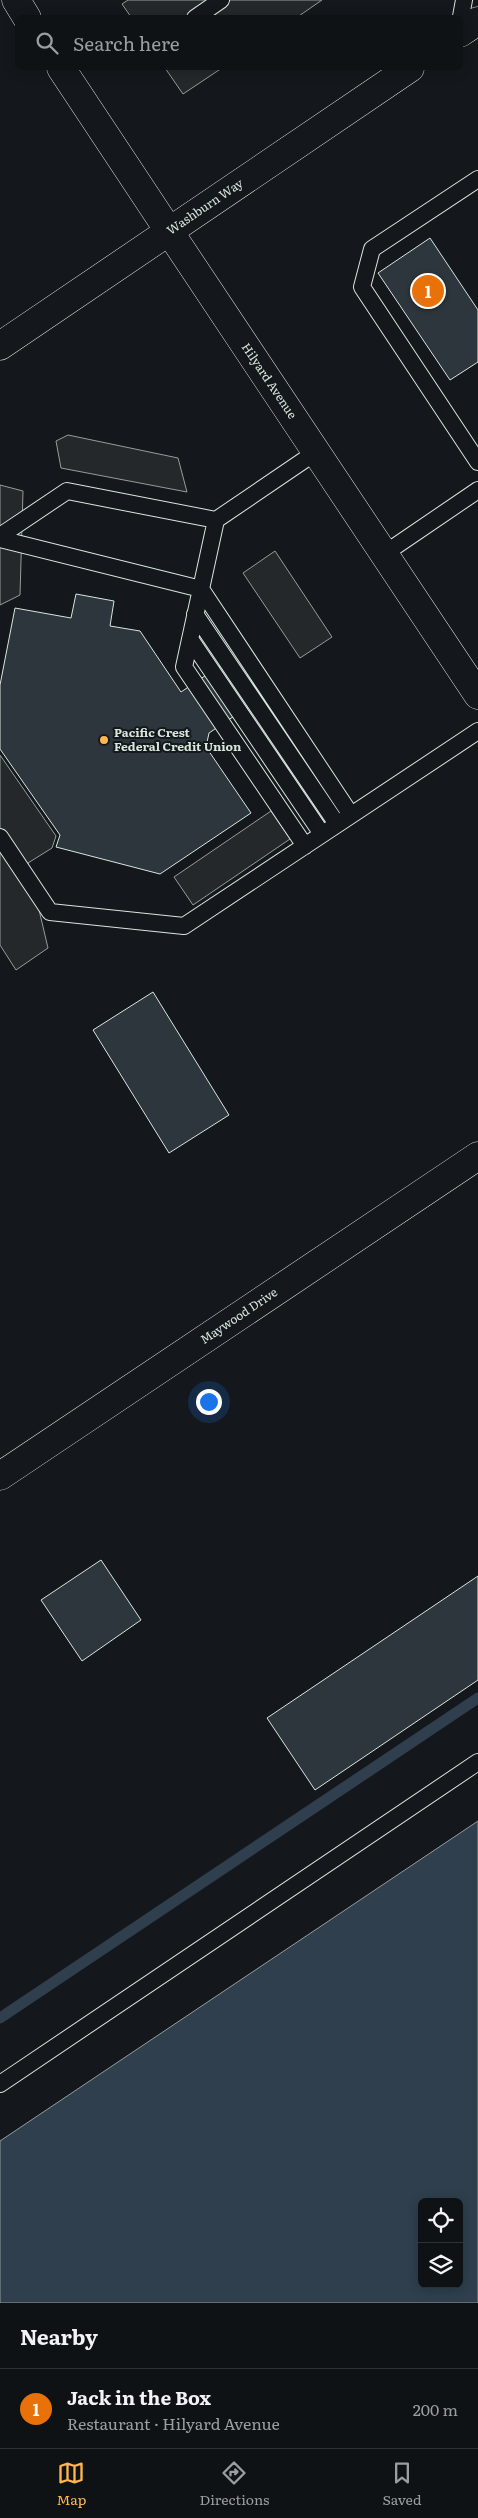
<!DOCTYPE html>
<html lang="en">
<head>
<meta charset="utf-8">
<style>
  :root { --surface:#0f1215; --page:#1d2022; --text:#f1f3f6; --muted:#9b9ea0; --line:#2f3234; --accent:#ffb74d }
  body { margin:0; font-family:Literata,serif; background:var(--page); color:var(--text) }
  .controls { position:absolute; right:15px; bottom:15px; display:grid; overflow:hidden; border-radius:8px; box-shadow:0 2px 12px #0003 }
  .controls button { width:45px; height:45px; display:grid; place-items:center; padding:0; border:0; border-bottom:1px solid var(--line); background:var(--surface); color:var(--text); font:25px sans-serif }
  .you { position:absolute; left:208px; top:1401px; width:18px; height:18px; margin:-12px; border:4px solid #fff; border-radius:50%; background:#1a73e8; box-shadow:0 0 0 8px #1a73e833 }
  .badge { display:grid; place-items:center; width:32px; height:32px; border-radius:50%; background:var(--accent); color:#fff; font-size:16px; font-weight:700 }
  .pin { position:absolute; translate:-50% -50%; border:2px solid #fff; box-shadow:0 1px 5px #0006 }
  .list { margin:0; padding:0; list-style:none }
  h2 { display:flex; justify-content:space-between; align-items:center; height:65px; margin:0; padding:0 20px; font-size:21px }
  h2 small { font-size:16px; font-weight:400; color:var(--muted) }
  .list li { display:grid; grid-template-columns:32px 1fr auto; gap:15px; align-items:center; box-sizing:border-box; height:80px; padding:0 20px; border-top:1px solid var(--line) }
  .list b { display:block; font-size:19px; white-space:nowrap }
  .list p { margin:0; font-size:16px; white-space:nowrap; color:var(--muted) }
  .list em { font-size:16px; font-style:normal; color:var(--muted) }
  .icon { flex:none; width:28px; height:28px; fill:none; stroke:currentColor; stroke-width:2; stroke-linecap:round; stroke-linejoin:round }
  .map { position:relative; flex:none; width:478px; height:2303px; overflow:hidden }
  .search { position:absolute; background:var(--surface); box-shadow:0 2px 12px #0003; left:15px; right:15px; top:15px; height:55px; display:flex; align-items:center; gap:12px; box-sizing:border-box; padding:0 18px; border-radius:8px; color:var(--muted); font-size:19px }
  .sheet { height:145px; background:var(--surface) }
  nav { display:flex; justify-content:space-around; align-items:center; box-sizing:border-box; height:70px; border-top:1px solid var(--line); background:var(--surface); font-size:14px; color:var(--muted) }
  nav a { display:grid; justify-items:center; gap:2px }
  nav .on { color:var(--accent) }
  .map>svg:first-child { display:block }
  .parking { fill:#24282b; stroke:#939e99 }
  .water { fill:#2f3f4d; stroke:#939e99; fill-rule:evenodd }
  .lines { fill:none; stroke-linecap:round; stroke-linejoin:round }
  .stream { stroke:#2f3f4d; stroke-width:11 }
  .building { fill:#2c363c; stroke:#d8e6dc }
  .lane-casing { stroke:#d8e6dc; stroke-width:18 }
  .street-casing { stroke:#d8e6dc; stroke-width:29 }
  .secondary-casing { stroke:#d8e6dc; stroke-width:29 }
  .primary-casing { stroke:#d8e6dc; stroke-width:29 }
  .lane { stroke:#14181c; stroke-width:16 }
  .street { stroke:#14181c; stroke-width:28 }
  .secondary { stroke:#14181c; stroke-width:28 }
  .primary { stroke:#14181c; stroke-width:28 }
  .poi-dot { fill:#ffb74d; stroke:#14181c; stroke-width:2 }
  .labels { text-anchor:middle; stroke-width:4; stroke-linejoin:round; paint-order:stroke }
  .street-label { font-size:12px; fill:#d8e6dc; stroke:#14181c }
  .poi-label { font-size:12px; font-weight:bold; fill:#d8e6dc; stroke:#14181c; text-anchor:start }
</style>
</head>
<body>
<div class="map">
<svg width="478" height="2303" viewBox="0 0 478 2303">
  <rect width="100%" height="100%" fill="#14181c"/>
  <path class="parking" d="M128,0H322L296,18L131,17L122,4Z
    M165,68H222L183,94Z
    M68,435L178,458L187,492L61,468L56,441Z
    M0,485L23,491L20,595L0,605Z
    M275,551L332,637L300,658L243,573Z
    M0,755L56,836L52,848L28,863L48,948L16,970L0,945Z
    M271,811L290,839L193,905L174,877Z"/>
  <path class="water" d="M478,1821V2303H0V2141ZM422,2202H459V2284H422Z"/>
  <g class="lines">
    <path class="stream" d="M0,2018L478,1698"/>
  </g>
  <path class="building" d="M430,238L478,310V362L450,380L378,273Z
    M76,594L114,601L110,626L140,631L181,692L230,659L258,700L209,733L206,747L251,813L160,874L56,847L60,835L0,749V685L15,608L71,618Z
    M153,992L229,1115L169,1153L93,1030Z
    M101,1560L141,1620L82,1661L41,1600Z
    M478,1576V1680L315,1790L267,1718Z"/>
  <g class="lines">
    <g class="lane-casing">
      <path id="lane" d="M195,18L221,0
        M460,22L464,0
        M478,179L372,249L362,287L478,462
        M0,536L67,491L216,520
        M0,539L201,589L351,815
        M384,554L478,490
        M195,614L337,824
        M190,639L322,834
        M0,837L50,912L184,926L478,731
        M305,846L184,667L216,520L316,452
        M0,2084L478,1762"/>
    </g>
    <g class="street-casing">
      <path id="street" d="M169,231L478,695
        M0,1476L478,1156"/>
    </g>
    <g class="secondary-casing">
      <path id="secondary" d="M16,0L27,18
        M61,68L169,231"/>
    </g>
    <g class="primary-casing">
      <path id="primary" d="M460,33L478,21
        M0,346L410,68"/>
    </g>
    <use href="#lane" class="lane"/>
    <use href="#street" class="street"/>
    <use href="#secondary" class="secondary"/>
    <use href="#primary" class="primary"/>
  </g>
  <circle class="poi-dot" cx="104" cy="740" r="5"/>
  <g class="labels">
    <g class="street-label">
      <text transform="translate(205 207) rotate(-34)" y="4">Washburn Way</text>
      <text transform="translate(269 381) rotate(56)" y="4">Hilyard Avenue</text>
      <text transform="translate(239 1316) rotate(-34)" y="4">Maywood Drive</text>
    </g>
    <g class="poi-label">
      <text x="114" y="737">Pacific Crest<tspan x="114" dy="14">Federal Credit Union</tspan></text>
    </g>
  </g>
</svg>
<div class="controls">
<button><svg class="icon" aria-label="locate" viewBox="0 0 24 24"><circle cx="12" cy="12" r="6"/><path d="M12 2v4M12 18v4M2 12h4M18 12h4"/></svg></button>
<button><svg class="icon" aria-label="layers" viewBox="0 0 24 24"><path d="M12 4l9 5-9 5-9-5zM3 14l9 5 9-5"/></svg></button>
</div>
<div class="you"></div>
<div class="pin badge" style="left:428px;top:291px;background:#e8710a">1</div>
<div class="search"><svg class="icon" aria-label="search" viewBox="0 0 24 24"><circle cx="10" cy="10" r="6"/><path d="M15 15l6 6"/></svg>Search here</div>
</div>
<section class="sheet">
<h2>Nearby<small></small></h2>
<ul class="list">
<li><span class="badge" style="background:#e8710a">1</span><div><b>Jack in the Box</b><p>Restaurant · Hilyard Avenue</p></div><em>200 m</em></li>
</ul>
</section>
<nav>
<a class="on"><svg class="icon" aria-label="map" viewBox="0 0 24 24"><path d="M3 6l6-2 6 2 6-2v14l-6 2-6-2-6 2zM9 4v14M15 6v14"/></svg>Map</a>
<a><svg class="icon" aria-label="directions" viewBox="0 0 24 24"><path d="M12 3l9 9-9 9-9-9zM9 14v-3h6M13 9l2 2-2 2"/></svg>Directions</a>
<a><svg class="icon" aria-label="saved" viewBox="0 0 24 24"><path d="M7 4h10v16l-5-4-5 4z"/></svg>Saved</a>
</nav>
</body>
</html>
